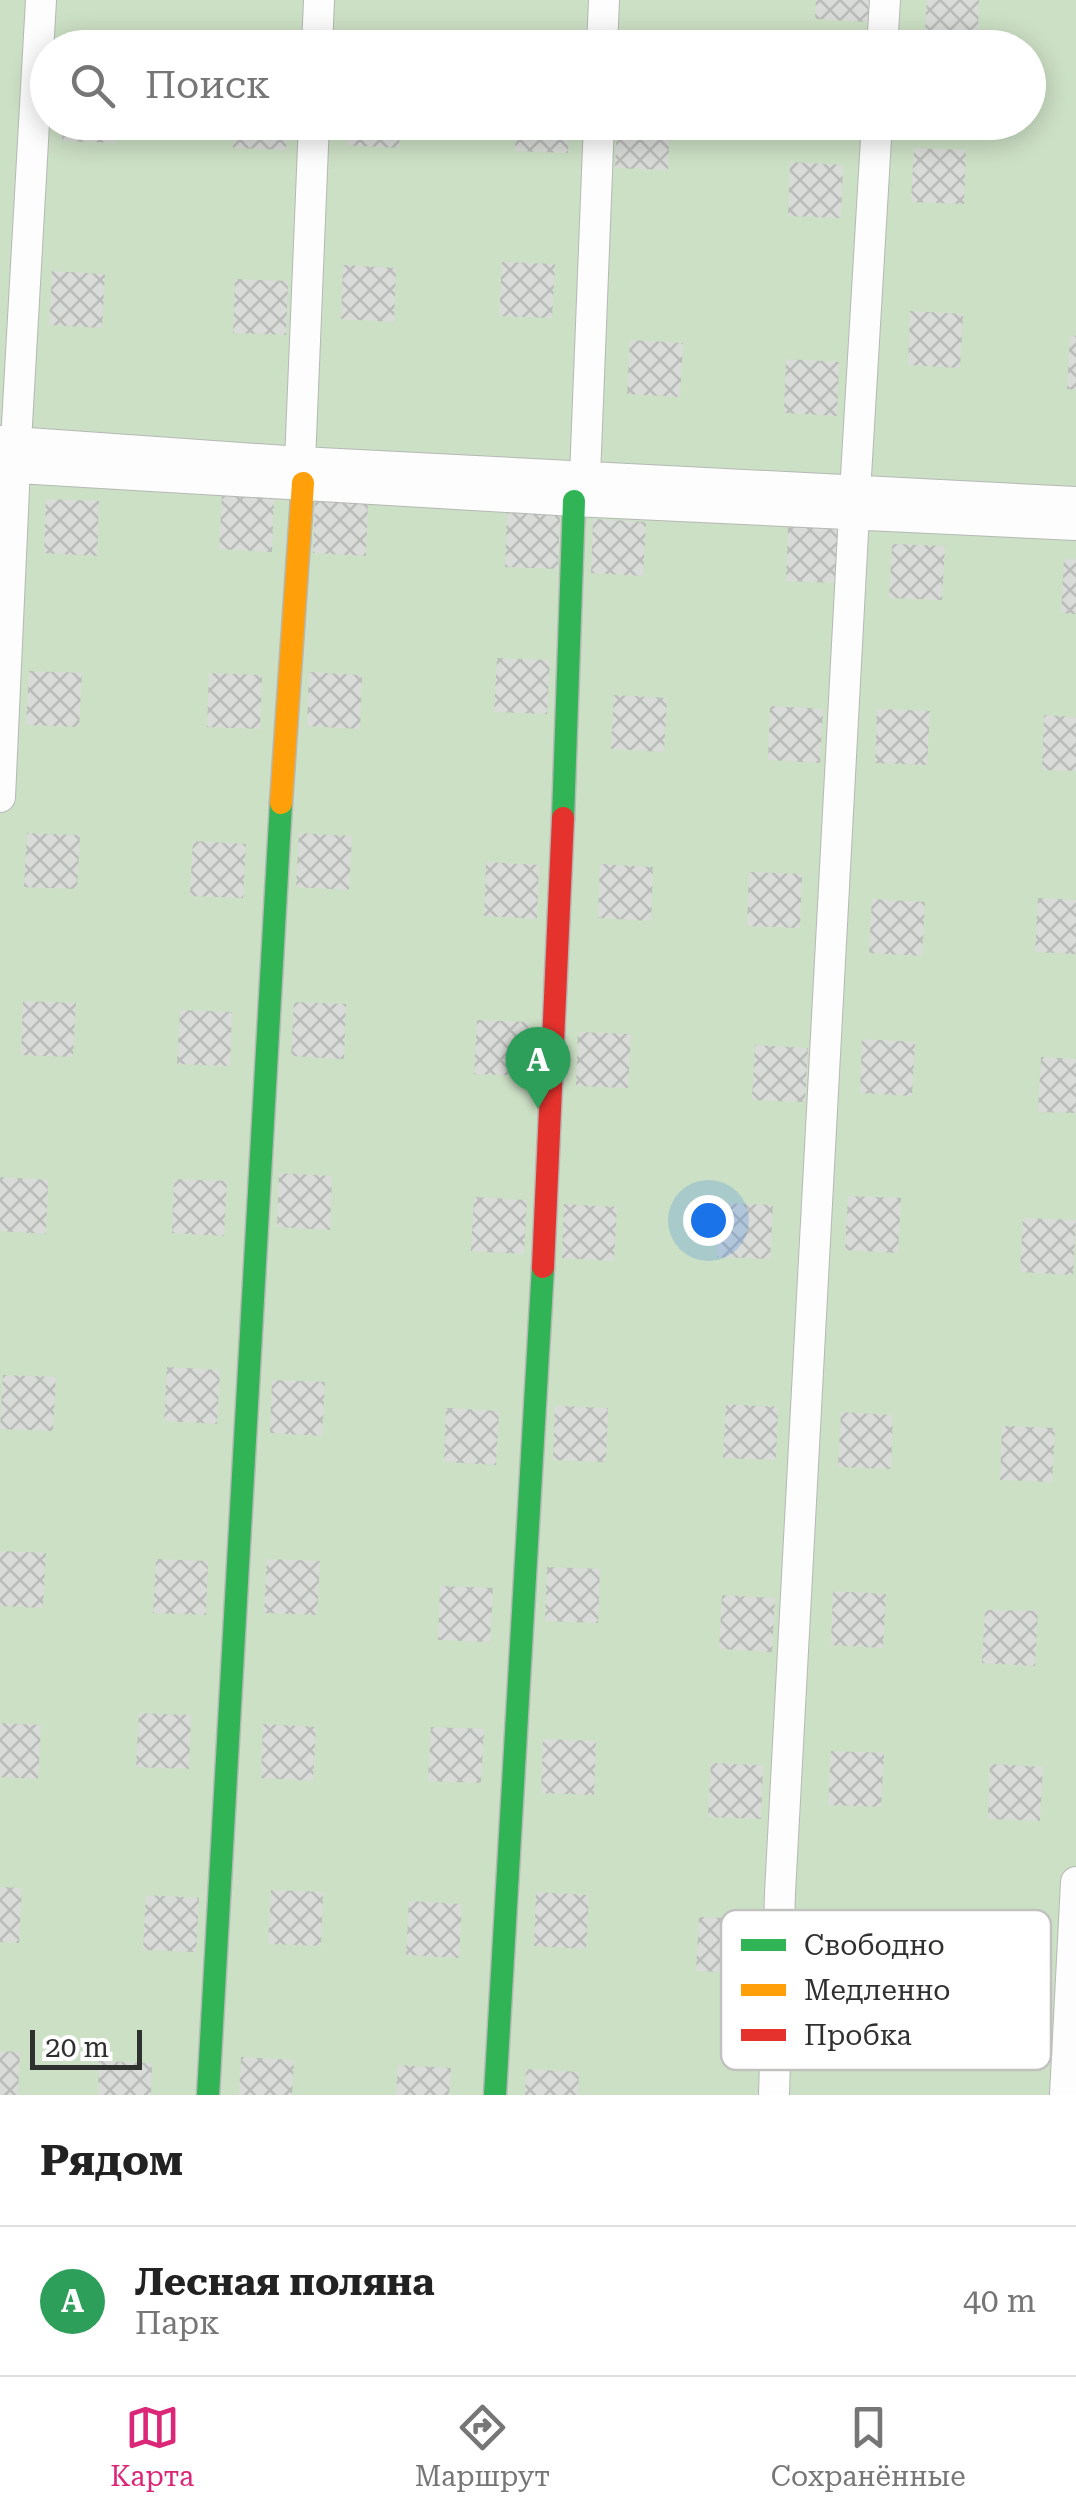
<!DOCTYPE html>
<html lang="ru">
<head>
<meta charset="utf-8">
<style>
  :root { --surface:#fff; --page:#f2f2f2; --text:#222; --muted:#767676; --line:#e0e0e0; --accent:#db2777 }
  body { margin:0; font-family:"Roboto Serif",serif; background:var(--page); color:var(--text) }
  .scale { position:absolute; left:30px; bottom:25px; width:112px; box-sizing:border-box; padding-left:10px; border:5px solid #2f312e; border-top:0; font-size:28px; line-height:35px; white-space:nowrap; color:#2f312e; -webkit-text-stroke:8px #fff; paint-order:stroke }
  .you { position:absolute; left:708px; top:1220px; width:35px; height:35px; margin:-25px; border:8px solid #fff; border-radius:50%; background:#1a73e8; box-shadow:0 0 0 15px #1a73e833 }
  .badge { display:grid; place-items:center; width:65px; height:65px; border-radius:50%; background:var(--accent); color:#fff; font-size:32px; font-weight:700 }
  .pin { position:absolute; translate:-50% -82px; filter:drop-shadow(0 2px 5px #0008) }
  .pin::after { content:''; position:absolute; top:52px; width:35px; height:30px; background:inherit; clip-path:polygon(0 0,100% 0,50% 100%) }
  .list { margin:0; padding:0; list-style:none }
  h2 { display:flex; justify-content:space-between; align-items:center; height:130px; margin:0; padding:0 40px; font-size:42px }
  h2 small { font-size:32px; font-weight:400; color:var(--muted) }
  .list li { display:grid; grid-template-columns:65px 1fr auto; gap:30px; align-items:center; box-sizing:border-box; height:150px; padding:0 40px; border-top:2px solid var(--line) }
  .list b { display:block; font-size:38px; white-space:nowrap }
  .list p { margin:0; font-size:32px; white-space:nowrap; color:var(--muted) }
  .list em { font-size:32px; font-style:normal; color:var(--muted) }
  .icon { flex:none; width:55px; height:55px; fill:none; stroke:currentColor; stroke-width:2; stroke-linecap:round; stroke-linejoin:round }
  .map { position:relative; flex:none; width:1076px; height:2095px; overflow:hidden }
  .search { position:absolute; background:var(--surface); box-shadow:0 5px 25px #0003; left:30px; right:30px; top:30px; height:110px; display:flex; align-items:center; gap:25px; box-sizing:border-box; padding:0 35px; border-radius:55px; color:var(--muted); font-size:38px }
  .sheet { height:280px; background:var(--surface) }
  nav { display:flex; justify-content:space-around; align-items:center; box-sizing:border-box; height:140px; border-top:2px solid var(--line); background:var(--surface); font-size:28px; color:var(--muted) }
  nav a { display:grid; justify-items:center; gap:5px }
  nav .on { color:var(--accent) }
  .map>svg:first-child { display:block }
  .garden { fill:#cce0c5; fill-rule:evenodd }
  .building { fill:url(#building-cross-hatch) }
  .lines { fill:none; stroke-linecap:round; stroke-linejoin:round }
  .street-casing { stroke:#b5b8b5; stroke-width:32 }
  .fast-casing { stroke:#b5b8b5; stroke-width:25 }
  .slow-casing { stroke:#b5b8b5; stroke-width:25 }
  .jam-casing { stroke:#b5b8b5; stroke-width:25 }
  .street { stroke:#fcfdfc; stroke-width:30 }
  .fast { stroke:#30b455; stroke-width:22 }
  .slow { stroke:#ff9f0a; stroke-width:22 }
  .jam { stroke:#e5322d; stroke-width:22 }
  .key { fill:#fff; stroke:#c1c1c0; stroke-width:2.5 }
  .key-label { font-size:28px; fill:#2f312e }
</style>
</head>
<body>
<div class="map">
<svg width="1076" height="2095" viewBox="0 0 1076 2095">
  <defs>
    <pattern id="building-cross-hatch" width="8" height="8" patternUnits="userSpaceOnUse" patternTransform="scale(2.5)"><rect width="8" height="8" fill="#d8dbd7"/><path d="M0 0l8 8M0 8l8-8" fill="none" stroke="#babcb9"/></pattern>
  </defs>
  <rect width="100%" height="100%" fill="#eef2ed"/>
  <path class="garden" d="M0,0H1076V2095H0ZM48,48H1028V122H48Z"/>
  <path class="building" d="M816,0H869L868,22L815,19Z
    M927,0H979L978,33L925,30Z
    M63,122H116L115,143L62,141Z
    M234,122H287L286,150L233,148Z
    M347,122H400L399,148L346,145Z
    M516,122H569L568,153L515,151Z
    M617,122H670L668,170L615,168Z
    M914,148L966,150L964,204L911,202Z
    M790,162L843,165L841,218L788,216Z
    M502,262L555,264L552,318L499,316Z
    M343,265L396,268L394,322L341,319Z
    M52,271L105,274L102,328L49,325Z
    M235,279L288,281L286,335L233,333Z
    M910,311L963,314L960,368L908,365Z
    M1070,335L1076,336V390L1067,389Z
    M630,340L683,343L680,397L627,394Z
    M786,359L839,362L837,416L784,413Z
    M222,495L274,498L272,552L219,549Z
    M46,499L99,501L97,556L44,553Z
    M315,499L368,501L366,556L313,553Z
    M507,513L560,515L558,569L505,567Z
    M593,519L646,522L643,576L591,573Z
    M788,527L841,529L838,583L786,581Z
    M892,544L945,546L942,600L889,598Z
    M1064,559H1076V614L1061,613Z
    M497,658L550,660L547,714L494,712Z
    M29,671L82,673L79,727L26,725Z
    M309,672L362,675L360,729L307,726Z
    M209,673L262,675L260,729L207,727Z
    M614,695L667,698L664,752L611,749Z
    M770,706L823,709L820,763L768,760Z
    M877,709L930,711L927,765L875,763Z
    M1044,715L1076,717V771L1042,770Z
    M27,833L80,835L77,889L24,887Z
    M299,833L352,836L349,890L296,887Z
    M193,841L246,844L243,898L190,896Z
    M486,862L539,865L537,919L484,916Z
    M600,864L653,867L651,921L598,918Z
    M749,872L802,874L800,928L747,926Z
    M1038,898L1076,900V954L1035,952Z
    M872,899L925,902L922,956L869,953Z
    M23,1001L76,1003L73,1057L21,1055Z
    M294,1002L346,1004L344,1059L291,1056Z
    M180,1010L232,1012L230,1066L177,1064Z
    M477,1020L529,1022L527,1076L474,1074Z
    M578,1032L631,1034L628,1088L576,1086Z
    M862,1039L915,1042L912,1096L860,1093Z
    M755,1045L808,1048L805,1102L752,1100Z
    M1041,1057L1076,1059V1113L1038,1112Z
    M279,1173L332,1176L330,1230L277,1227Z
    M0,1177L48,1180L46,1234L0,1231Z
    M174,1179L227,1181L224,1236L172,1233Z
    M848,1196L901,1198L898,1253L845,1250Z
    M474,1197L527,1200L524,1254L471,1251Z
    M720,1203L773,1205L770,1259L717,1257Z
    M564,1204L617,1207L614,1261L562,1258Z
    M1023,1218L1076,1220L1073,1275L1020,1272Z
    M167,1367L220,1370L217,1424L164,1421Z
    M3,1375L56,1377L53,1431L0,1429Z
    M272,1380L325,1382L322,1436L270,1433Z
    M726,1404L778,1407L776,1460L723,1458Z
    M555,1406L608,1408L606,1462L553,1460Z
    M446,1408L499,1411L496,1465L444,1462Z
    M841,1412L893,1415L891,1469L838,1467Z
    M1002,1426L1055,1428L1052,1482L1000,1480Z
    M0,1551L46,1553L43,1608L0,1606Z
    M156,1559L208,1561L206,1615L153,1613Z
    M267,1559L320,1561L317,1615L264,1613Z
    M547,1567L600,1569L598,1623L545,1621Z
    M440,1586L493,1588L490,1642L438,1640Z
    M833,1591L886,1594L883,1648L831,1645Z
    M722,1595L775,1598L772,1652L719,1649Z
    M985,1610L1038,1611L1035,1666L982,1663Z
    M139,1713L191,1715L189,1769L136,1767Z
    M0,1723L41,1725L38,1779L0,1777Z
    M263,1724L316,1727L313,1781L261,1778Z
    M431,1727L484,1729L481,1783L428,1781Z
    M543,1739L596,1741L594,1795L541,1793Z
    M831,1751L884,1753L881,1807L828,1805Z
    M711,1763L763,1765L761,1819L708,1817Z
    M990,1764L1043,1767L1040,1821L988,1819Z
    M0,1887L22,1888L19,1943L0,1942Z
    M271,1890L323,1892L321,1946L268,1944Z
    M536,1892L589,1895L586,1949L534,1946Z
    M146,1895L199,1898L196,1952L143,1950Z
    M409,1901L462,1904L459,1958L406,1955Z
    M699,1917L752,1919L749,1973L696,1971Z
    M0,2051L20,2052L18,2095H0Z
    M241,2057L294,2060L292,2095H239Z
    M99,2061L152,2063L151,2095H98Z
    M398,2065L451,2068L449,2095H396Z
    M526,2069L579,2072L578,2095H525Z"/>
  <g class="lines">
    <g class="street-casing">
      <path id="street" d="M317,48L319,0
        M602,48L604,0
        M882,48L885,0
        M0,441L300,462L1076,502
        M16,442L41,0
        M300,462L314,122
        M0,467L574,501L1076,525
        M585,477L599,122
        M855,493L877,122
        M0,797L15,467
        M774,2095L780,1893L854,514
        M1065,2095L1076,1882"/>
    </g>
    <g class="fast-casing">
      <path id="fast" d="M563,818L574,501
        M208,2095L281,803
        M495,2095L543,1267"/>
    </g>
    <g class="slow-casing">
      <path id="slow" d="M281,803L303,483"/>
    </g>
    <g class="jam-casing">
      <path id="jam" d="M543,1267L563,818"/>
    </g>
    <use href="#street" class="street"/>
    <use href="#fast" class="fast"/>
    <use href="#slow" class="slow"/>
    <use href="#jam" class="jam"/>
  </g>
  <rect x="721" y="1910" width="330" height="160" rx="15" class="key"/>
  <rect x="741" y="1939" width="45" height="12" fill="#30b455"/>
  <rect x="741" y="1984" width="45" height="12" fill="#ff9f0a"/>
  <rect x="741" y="2029" width="45" height="12" fill="#e5322d"/>
  <g class="key-label">
    <text x="804" y="1955">Свободно</text>
    <text x="804" y="2000">Медленно</text>
    <text x="804" y="2045">Пробка</text>
  </g>
</svg>
<div class="scale">20 m</div>
<div class="you"></div>
<div class="pin badge" style="left:538px;top:1109px;background:#2e9e5b">A</div>
<div class="search"><svg class="icon" aria-label="search" viewBox="0 0 24 24"><circle cx="10" cy="10" r="6"/><path d="M15 15l6 6"/></svg>Поиск</div>
</div>
<section class="sheet">
<h2>Рядом<small></small></h2>
<ul class="list">
<li><span class="badge" style="background:#2e9e5b">A</span><div><b>Лесная поляна</b><p>Парк</p></div><em>40 m</em></li>
</ul>
</section>
<nav>
<a class="on"><svg class="icon" aria-label="map" viewBox="0 0 24 24"><path d="M3 6l6-2 6 2 6-2v14l-6 2-6-2-6 2zM9 4v14M15 6v14"/></svg>Карта</a>
<a><svg class="icon" aria-label="directions" viewBox="0 0 24 24"><path d="M12 3l9 9-9 9-9-9zM9 14v-3h6M13 9l2 2-2 2"/></svg>Маршрут</a>
<a><svg class="icon" aria-label="saved" viewBox="0 0 24 24"><path d="M7 4h10v16l-5-4-5 4z"/></svg>Сохранённые</a>
</nav>
</body>
</html>
